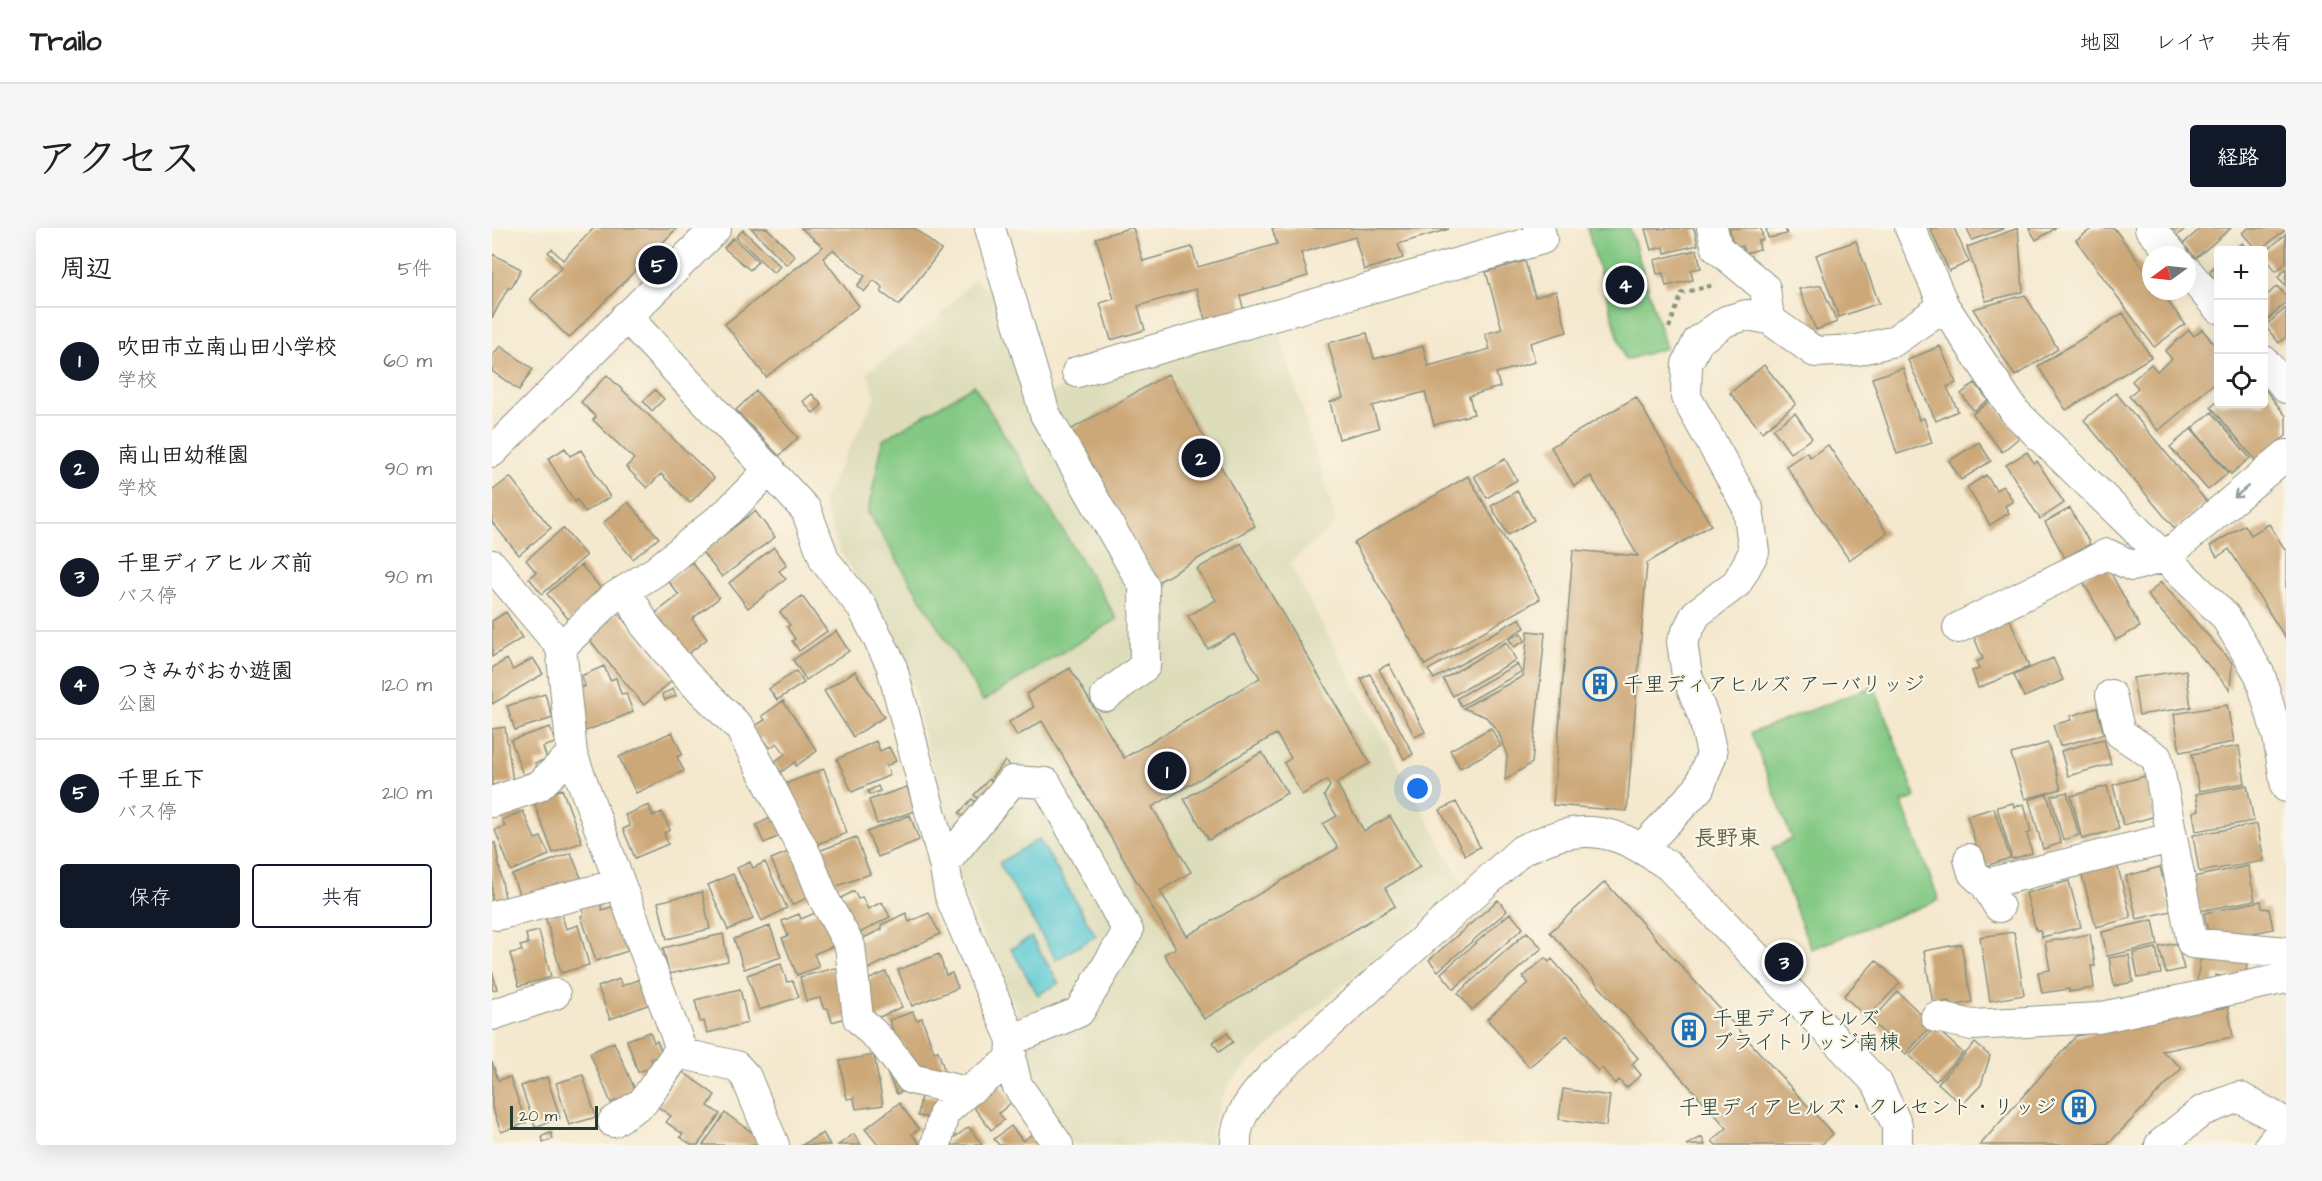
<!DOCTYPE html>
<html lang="ja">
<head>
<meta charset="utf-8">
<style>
  :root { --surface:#fff; --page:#f6f6f6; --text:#202124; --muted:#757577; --line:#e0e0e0; --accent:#111827 }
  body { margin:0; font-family:"Architects Daughter","Klee One",sans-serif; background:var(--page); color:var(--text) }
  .controls { position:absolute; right:18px; top:18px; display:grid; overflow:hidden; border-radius:6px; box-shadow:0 6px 24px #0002 }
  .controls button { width:54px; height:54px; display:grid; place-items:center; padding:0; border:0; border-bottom:2px solid var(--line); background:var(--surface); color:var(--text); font:30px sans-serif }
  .compass { position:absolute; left:1650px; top:18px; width:54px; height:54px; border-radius:50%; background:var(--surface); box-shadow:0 6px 24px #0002; rotate:255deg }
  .scale { position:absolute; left:18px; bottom:15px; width:88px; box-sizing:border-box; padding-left:6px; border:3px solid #1f3d34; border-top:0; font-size:16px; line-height:21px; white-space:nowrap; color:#1f3d34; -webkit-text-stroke:4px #fcf5e5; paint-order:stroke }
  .you { position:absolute; left:926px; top:561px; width:21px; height:21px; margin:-15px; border:4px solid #fff; border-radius:50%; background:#1a73e8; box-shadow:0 0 0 9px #1a73e833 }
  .badge { display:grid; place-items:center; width:39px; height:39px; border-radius:50%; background:var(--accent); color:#fff; font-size:20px; font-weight:700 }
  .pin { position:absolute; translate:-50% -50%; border:3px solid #fff; box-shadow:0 2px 6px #0006 }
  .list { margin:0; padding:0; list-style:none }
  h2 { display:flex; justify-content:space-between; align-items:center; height:78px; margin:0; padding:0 24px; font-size:26px }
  h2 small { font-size:20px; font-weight:400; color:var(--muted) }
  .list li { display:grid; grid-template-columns:39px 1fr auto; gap:18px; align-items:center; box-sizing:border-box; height:108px; padding:0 24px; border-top:2px solid var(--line) }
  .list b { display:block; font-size:22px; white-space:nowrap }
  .list p { margin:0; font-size:20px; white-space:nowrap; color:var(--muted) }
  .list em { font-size:20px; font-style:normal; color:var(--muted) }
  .actions { display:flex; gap:12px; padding:18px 24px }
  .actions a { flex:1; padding:14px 0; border:2px solid var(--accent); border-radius:6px; text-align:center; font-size:21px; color:var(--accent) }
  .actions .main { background:var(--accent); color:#fff }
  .icon { flex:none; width:33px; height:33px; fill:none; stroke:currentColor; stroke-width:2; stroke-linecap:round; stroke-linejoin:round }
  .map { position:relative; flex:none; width:1794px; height:917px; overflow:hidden; border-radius:6px }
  header { display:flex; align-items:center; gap:36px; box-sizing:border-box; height:84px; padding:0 30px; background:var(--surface); border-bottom:2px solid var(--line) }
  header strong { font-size:28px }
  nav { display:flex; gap:33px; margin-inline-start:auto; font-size:21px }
  .intro { display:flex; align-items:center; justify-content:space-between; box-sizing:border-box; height:144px; padding:0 36px }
  h1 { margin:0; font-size:42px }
  .button { padding:15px 27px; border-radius:6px; background:var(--accent); color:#fff; font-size:21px; font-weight:700 }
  main { display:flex; gap:36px; padding:0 36px }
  aside { flex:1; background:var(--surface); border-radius:6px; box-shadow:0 6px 24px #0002 }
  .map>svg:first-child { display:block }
  .built { fill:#deddbb }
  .green { fill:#83c984; stroke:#51835c; stroke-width:1.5 }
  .water { fill:#5ecad5; stroke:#3e8484; stroke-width:1.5 }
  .building { fill:#cca778; fill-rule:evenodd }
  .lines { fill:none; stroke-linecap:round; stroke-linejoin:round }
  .minor-casing { stroke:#8a9281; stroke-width:32 }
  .path { stroke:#8a9281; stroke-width:4; stroke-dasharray:4.5 4.5; stroke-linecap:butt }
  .minor { stroke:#fff; stroke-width:30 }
  .oneway { stroke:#8f9e9a }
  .labels { text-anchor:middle; stroke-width:4.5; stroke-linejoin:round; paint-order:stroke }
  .poi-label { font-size:21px; fill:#1f3d34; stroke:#fcf5e5; text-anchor:start }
  .neighbourhood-label { font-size:22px; font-weight:bold; fill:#5c624c; stroke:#fcf5e5 }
</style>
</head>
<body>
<header>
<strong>Trailo</strong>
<nav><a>地図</a><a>レイヤ</a><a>共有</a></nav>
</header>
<div class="intro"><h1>アクセス</h1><a class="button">経路</a></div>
<main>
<aside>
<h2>周辺<small>5件</small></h2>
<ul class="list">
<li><span class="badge">1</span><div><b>吹田市立南山田小学校</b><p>学校</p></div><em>60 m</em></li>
<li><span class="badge">2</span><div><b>南山田幼稚園</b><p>学校</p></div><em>90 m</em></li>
<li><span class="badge">3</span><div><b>千里ディアヒルズ前</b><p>バス停</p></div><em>90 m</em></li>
<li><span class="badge">4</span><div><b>つきみがおか遊園</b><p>公園</p></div><em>120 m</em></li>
<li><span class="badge">5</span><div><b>千里丘下</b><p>バス停</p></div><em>210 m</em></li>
</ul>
<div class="actions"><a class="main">保存</a><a>共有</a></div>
</aside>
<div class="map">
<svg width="1794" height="917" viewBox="0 0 1794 917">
  <rect width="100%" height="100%" fill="#fcf5e5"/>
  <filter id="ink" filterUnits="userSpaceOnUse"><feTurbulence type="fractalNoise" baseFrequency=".0167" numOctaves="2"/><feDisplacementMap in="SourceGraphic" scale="12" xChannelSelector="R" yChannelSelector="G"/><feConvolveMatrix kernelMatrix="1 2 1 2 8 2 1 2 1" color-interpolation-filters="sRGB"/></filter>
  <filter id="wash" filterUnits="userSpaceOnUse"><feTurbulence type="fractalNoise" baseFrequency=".008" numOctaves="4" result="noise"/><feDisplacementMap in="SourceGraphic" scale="24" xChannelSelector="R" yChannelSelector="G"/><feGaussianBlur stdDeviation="1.35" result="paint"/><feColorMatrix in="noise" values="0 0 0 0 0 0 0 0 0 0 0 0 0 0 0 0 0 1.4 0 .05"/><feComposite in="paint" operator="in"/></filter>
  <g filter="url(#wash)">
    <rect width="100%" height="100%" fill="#f4e8ce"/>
    <path class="built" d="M482,51L504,67L538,172L580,156L785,97L845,295L797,335L971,657L764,829L738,854L719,900V917H575L528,852L525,782L469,659L414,430L348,323L330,274L384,168L375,145L445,91Z"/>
    <path class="green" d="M1095,0H1138L1174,120L1133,132Z
      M482,157L625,391L491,473L376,284L391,212Z
      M1382,458L1424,569L1410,575L1447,672L1319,721L1280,620L1300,611L1259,505Z"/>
    <path class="water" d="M547,611L604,708L564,732L507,635Z
      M539,709L567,755L546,767L519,721Z"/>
    <g id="blocks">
      <path class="building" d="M102,0H185L77,110L38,71L70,39L56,24L60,21L71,32Z
        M259,0H275L303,28L295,37Z
        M309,0H422L449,22L407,77L389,64L391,60L382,52L372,64L365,58L373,48L341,22L331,30L367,78L274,149L233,96L331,19Z
        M637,0H641L651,33L700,19L706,39L785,16L780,0L957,1L906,16L911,30L872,42L863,9L809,25L816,48L748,68L752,83L714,94L704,61L646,78L653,102L619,112L608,75L622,71L604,10Z
        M1202,0L1206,17L1173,25L1172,19L1159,22L1153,1Z
        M1237,0H1269L1271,12L1266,13L1268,21L1253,25L1251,18L1242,20Z
        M1274,0H1293L1295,6L1276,10Z
        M1438,0H1462L1477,34L1457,43Z
        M1475,0H1513L1480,12Z
        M1526,0L1531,64L1494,73L1475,19Z
        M1537,0H1564L1544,12Z
        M1601,0H1622L1659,50V63H1668L1693,96L1662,119L1584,12Z
        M1672,0H1694L1681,11Z
        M1709,0H1739L1704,30L1691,16Z
        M1756,0H1791L1793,2L1768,22H1765L1750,5Z
        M251,2L288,38L282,45L244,9Z
        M1794,6V35L1784,43L1772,28V25Z
        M241,10L266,33L258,42L232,20Z
        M1364,13L1387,75L1347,89L1324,27Z
        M1750,15L1757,22H1741Z
        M1205,22L1209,40L1199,42L1201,52L1174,58L1171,45L1165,46L1162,32Z
        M0,26L29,41L19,60H16L0,90Z
        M1033,33L1043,69L1064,63L1075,104L1038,115L1043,134L1004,145L1008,159L977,168L982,186L942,197L933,164L880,178L887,200L847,211L838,174L851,170L836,115L875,105L882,131L931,118L936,138L998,121L993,106L1010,101L994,44Z
        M1726,35V55L1717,44Z
        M1794,41V58L1786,49Z
        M1329,57L1345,94L1324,102L1307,61Z
        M1785,58L1794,68V75L1772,95V70Z
        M1533,67L1566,121L1523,148L1481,81Z
        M1794,80V109L1787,115L1773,98Z
        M1631,85L1659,129L1574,182L1546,138Z
        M1710,101L1726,121V152L1666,203L1637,168L1646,160L1640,153L1659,136L1665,143L1680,131L1673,123L1697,102L1702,108Z
        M8,118L41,141L27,162L0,143V129Z
        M1448,118L1464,155L1455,159L1466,183L1444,193L1416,132Z
        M1272,137L1304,176L1270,204L1238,165Z
        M1411,140L1427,192L1432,190L1440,215L1405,226L1380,150Z
        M676,146L763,298L666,354L578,202Z
        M115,147L222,250L198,275L169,246L155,260L134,239L142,231L101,192L104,189L89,174Z
        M1483,155L1496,172L1482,183L1469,166Z
        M1772,160L1794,188V208L1764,233L1719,179L1726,173V176H1772Z
        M163,162L172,171L160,183L151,173Z
        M264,163L306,210L287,228L244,182Z
        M1624,165L1715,274L1683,301L1592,192Z
        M320,166L330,177L321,185L311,173Z
        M1144,169L1219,297L1155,335L1135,583L1061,577L1081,322L1146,328L1099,248L1082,258L1059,219Z
        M1500,172L1528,209L1510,224L1481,186Z
        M1720,184L1758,230L1739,246L1700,200Z
        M1303,185L1320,210L1298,225L1281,201Z
        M1699,201L1736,245L1716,262L1678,219Z
        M1487,214L1499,233L1469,252L1457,233Z
        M1336,217L1395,305L1357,332L1294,238L1315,224L1318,229Z
        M73,220L78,228L89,222L118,269L93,284L85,272L83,274L56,231Z
        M1535,224L1542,235L1545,233L1572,275L1548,291L1514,237Z
        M1013,231L1025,252L995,270L982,248Z
        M1494,247L1504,262L1511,258L1521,273L1513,278L1517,285L1498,297L1475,259Z
        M976,248L1048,371L933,437L862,315Z
        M18,249L59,300L27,327L0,294V263Z
        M1025,263L1042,292L1016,307L999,278Z
        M136,274L167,310L141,331L111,295Z
        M1578,280L1598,316L1573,330L1553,294Z
        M263,283L283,309L230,349L210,324Z
        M1777,296L1794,323V411L1737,321L1725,329L1718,318L1753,297L1759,307Z
        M71,300L94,328L50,366L37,350L44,344L34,332Z
        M749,315L878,535L844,555L872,603L898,588L928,639L893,660L903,678L712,791L672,726L684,720L550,493L525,508L517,494L542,479L534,466L578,440L632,530L768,450L742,406L716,421L696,388L724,372L705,341ZM784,506L799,530L792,535L810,567L835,552L838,558L832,568L845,588L831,596L846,620L695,708L668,663L699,644L660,579Z
        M282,319L295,337L287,343L294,351L256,380L237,355Z
        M200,334L227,370L200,391L215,411L192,429L160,388L187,367L176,353Z
        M1614,336L1648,399L1624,412L1589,350Z
        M89,337L112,364L78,393L55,366Z
        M1669,354L1740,435L1738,462L1655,367Z
        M310,368L335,403L307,423L300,413L303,411L295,399L298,397L288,384Z
        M14,384L30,410L0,429V393Z
        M125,384L181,452L152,477L95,409Z
        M1515,384L1537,439L1486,460L1480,443L1487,441L1484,434L1491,431L1478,399Z
        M1028,390L1033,400L942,451L936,442Z
        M344,403L357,423L314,452L301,432Z
        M1036,403L1053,405L1040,535L1013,552L1015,528L1007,505L994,489L971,480L1031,448Z
        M1029,405L1033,413L1022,419L1017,411Z
        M1014,414L1024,432L961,468L951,451Z
        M41,430L51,446L0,476V440L15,431L21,442Z
        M1561,430L1571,452L1532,469L1522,447Z
        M897,436L933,504L923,509L887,441Z
        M1025,436L1029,444L969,478L965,470Z
        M112,438L118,452L124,450L129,466L134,465L141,484L94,503L86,482L91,480L83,462L93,458L89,448Z
        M1694,442L1699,479L1647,487L1641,450Z
        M304,443L312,455L285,472L277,461Z
        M363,443L392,489L361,509L332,463Z
        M878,446L921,526L912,531L869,451Z
        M181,461L184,468L173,472L170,466Z
        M53,466L61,490L23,502L15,478Z
        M291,473L325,523L304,538L303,534L289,544L282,534L293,526L285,515L278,520L270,509L266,512L258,501L273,492L270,488Z
        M1735,477L1742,514L1688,524L1682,486Z
        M1605,480L1612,506L1568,518L1561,497L1579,492L1578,488Z
        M13,499L21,554L0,557V501Z
        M58,499L63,515L51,519L55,531L43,535L45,542L31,547L19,512Z
        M999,500L1009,518L968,540L958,522Z
        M180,504L190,526L185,529L192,543L144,565L127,529Z
        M1612,511L1619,536L1576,548L1569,523Z
        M384,513L388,523L397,519L404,533L394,538L398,547L360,564L345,531Z
        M1556,515L1569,561L1533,571L1519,526Z
        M1747,518L1753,555L1707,563L1700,526Z
        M770,524L795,565L717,612L692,571Z
        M513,533L523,542L510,558L500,549Z
        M332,541L355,605L320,618L293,556Z
        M1653,548L1664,588L1631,597L1621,557Z
        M497,551L506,560L492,576L482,567Z
        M1755,557L1762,593L1704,603L1701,584L1707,582L1704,566Z
        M386,558L388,563L378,567L376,563Z
        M1615,558L1627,601L1590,611L1579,568Z
        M415,559L423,583L385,596L377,572Z
        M70,561L90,614L61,625L41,572Z
        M1575,564L1587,607L1571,612L1559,568Z
        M1555,566L1569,615L1551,621L1537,572Z
        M480,571L489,579L476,593L467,585Z
        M964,574L988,619L973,627L948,582Z
        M1521,575L1522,579L1532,576L1539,604L1535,606L1540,625L1520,631L1505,579Z
        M157,577L161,588L170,584L178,602L172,605L176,616L143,630L131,601L138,598L133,587Z
        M1502,580L1518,630L1491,639L1475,588Z
        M31,583L43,611L49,609L57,627L19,643L3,602L13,598L10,592Z
        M284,587L292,606L272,615L264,597Z
        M418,587L427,612L386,629L375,604Z
        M1765,596L1772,633L1707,644L1701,607Z
        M364,609L378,646L337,661L324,624Z
        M0,615H3L14,675L0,677Z
        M304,621L324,666L300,677L279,631Z
        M79,625L91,655L29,672L20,647Z
        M1624,632L1639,690L1604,699L1588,641Z
        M258,634L261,640L273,634L295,680L270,693L245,640Z
        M1756,638L1763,672L1708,683L1701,649Z
        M1668,639L1679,683L1645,691L1634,648Z
        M241,646L261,691L236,702L216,657Z
        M1577,653L1589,699L1550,709L1548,702H1544L1534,665Z
        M1113,654L1341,906L1329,917H1224L1220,913L1235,900L1058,704Z
        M362,663L366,671L370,669L376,681L390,674L398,689L364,707L345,672Z
        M210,664L218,701L175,711L166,674Z
        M1006,672L1015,683L946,743L937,732Z
        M1769,673L1770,680L1777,681L1781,701L1747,708L1716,704L1712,685Z
        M108,674L110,682L122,678L136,723L104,733L89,688L92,687L90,679Z
        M330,682L344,717L322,726L327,739L305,747L290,710L296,708L290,693L307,686L309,691Z
        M69,684L74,701L86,697L97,737L69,745L53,688Z
        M414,685L417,694L437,685L448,706L376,741L363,714L390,701L389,697Z
        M1018,685L1031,700L962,761L949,745Z
        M1661,692L1666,717L1615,728L1610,704Z
        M278,698L289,729L252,741L242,711Z
        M47,703L59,749L27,758L18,725L30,723L28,718L36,716L34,706Z
        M1035,704L1050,720L980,782L966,765Z
        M1522,704L1532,767L1498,773L1488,709Z
        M231,706L236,733L177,746L171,720Z
        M1598,706L1603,738H1599L1602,760L1577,764V761L1550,765L1546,744L1558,742L1553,714Z
        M1685,715L1692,741L1674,745L1667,719Z
        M1469,716L1480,774L1460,778L1457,773L1441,776L1432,723Z
        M1664,720L1669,746L1646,750L1641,725Z
        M1709,724L1756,729L1753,751L1723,747L1722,756L1705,754Z
        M447,726L454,747L460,745L466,760L420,778L406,742Z
        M1637,727L1641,754L1622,758L1617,730Z
        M1053,730L1057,734L1060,731L1146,830L1140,836L1149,847L1134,860L1127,852L1123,856L1110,840L1106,843L1075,807L1037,839L995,791L1036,755L1031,749Z
        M1384,732L1408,755L1375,790L1352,768Z
        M289,736L295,754L301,753L307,769L267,782L255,747Z
        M347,739L360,788L340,794L336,780L332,781L328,770L314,773L308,749Z
        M0,743L5,761L0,762Z
        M394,744L410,779L383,791L371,766L373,753Z
        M127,751L130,758L148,751L158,776L118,791L106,759Z
        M248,761L256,795L215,805L212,793L208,794L203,772Z
        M1406,764L1440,797L1414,826L1379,793Z
        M1736,779L1741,809L1670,823L1690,840L1615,917H1488L1584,808L1629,800L1635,795Z
        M421,784L424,792L430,790L442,824L446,823L453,844L435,846L432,838L426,840L415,828L410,814L406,816L397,792Z
        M1443,799L1471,825L1444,853L1417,827Z
        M158,804L162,814L165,813L171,827L159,831L162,839L146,844L135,812Z
        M735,805L741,814L727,824L721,814Z
        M122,814L144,864L119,875L98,825Z
        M1483,815L1498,828L1489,857L1470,877L1446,855Z
        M382,827L391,877L364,881L362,870L355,871L348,833Z
        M0,834L6,852L18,849L34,895L9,904L0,879Z
        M191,844L223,867L216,878L228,886L206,917H200L188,909L191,906L174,894L179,888L166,879Z
        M395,845L414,861L405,866Z
        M91,847L104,889L77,897L64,855Z
        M55,849L68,890L43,899L29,858Z
        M503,851L520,874L507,885L512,892L499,902L476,872Z
        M1071,861L1118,868L1114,898L1067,891Z
        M429,867L450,871L446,891L426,888Z
        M407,875L427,901L420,906L428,917H386L373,901Z
        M233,885L268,910L263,917H211Z
        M519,898L531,913L540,906L549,917H507L502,911Z
        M477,899L490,917H455V915Z
        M59,905L61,911L51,914L50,908Z
        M331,905L338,917H310Z
        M362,906L369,917H346Z
        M1210,909L1213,917H1194Z"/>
    </g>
  </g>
  <g filter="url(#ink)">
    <use href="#blocks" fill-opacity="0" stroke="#8a9281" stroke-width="1.5"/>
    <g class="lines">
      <g class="minor-casing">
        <path id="minor" d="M498,0L553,186L652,358L653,438L614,468
          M1220,0L1225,20L1273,60L1277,91
          M1418,0L1452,78L1523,184L1733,388L1768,447L1786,509L1794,559
          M1658,0L1681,27
          M1695,43L1726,80
          M134,88L314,282L333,333L370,379L399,436L452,636L458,668L520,812L519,832L525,857L566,917
          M1772,133L1794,160
          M585,144L1050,11L1047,0
          M0,224L224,0
          M0,337L69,419L80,526L191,826L244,838L254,849L282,917
          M134,362L153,397L196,449L248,500L316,631L332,671L358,718L366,790L393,817L419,851L475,864
          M1466,400L1615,326L1640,338L1673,329L1794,227
          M69,419L119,371L164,343L237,283L278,241
          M1619,467L1628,505L1665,530L1700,715L1794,724
          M0,574L47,558L80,526
          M1150,620L1207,560L1220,526L1212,490L1195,447L1190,414L1204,386L1245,355L1262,324L1256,280L1194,169L1195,136L1206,113L1234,93L1255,87L1277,91L1323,124L1366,122L1402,113L1452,78
          M1477,631L1481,645L1493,656L1507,679
          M452,636L520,553L554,555L636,703L587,784L520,812
          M1493,656L1679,610
          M5,687L128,656
          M0,787L63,766
          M1444,789L1480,797L1606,790L1794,750
          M121,894L151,874L189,820
          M444,917L452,885L475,864L519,832
          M744,917C742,890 762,867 779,849L1030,622C1043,617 1056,610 1069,607C1113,596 1143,615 1177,638L1385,855L1405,897V917
          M1668,917L1710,883L1747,869L1794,895
          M1778,917L1794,897"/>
      </g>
      <path class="path" d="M1177,100L1190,65L1222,57"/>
      <use href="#minor" class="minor"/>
    </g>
    <defs><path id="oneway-shaft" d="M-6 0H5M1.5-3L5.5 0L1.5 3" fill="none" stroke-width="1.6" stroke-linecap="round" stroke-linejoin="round" transform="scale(1.5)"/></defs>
    <use class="oneway" href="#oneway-shaft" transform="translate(1749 264) rotate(140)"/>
  </g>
  <defs>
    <g id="building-ring" transform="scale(1.725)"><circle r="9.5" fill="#fcf5e5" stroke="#1f6fb2" stroke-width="1.5"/><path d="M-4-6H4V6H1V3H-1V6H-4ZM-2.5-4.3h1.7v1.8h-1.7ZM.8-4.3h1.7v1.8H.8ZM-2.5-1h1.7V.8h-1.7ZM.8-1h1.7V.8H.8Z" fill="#1f6fb2"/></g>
  </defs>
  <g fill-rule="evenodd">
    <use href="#building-ring" x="1108" y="456"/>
    <use href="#building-ring" x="1197" y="802"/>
    <use href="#building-ring" x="1587" y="879"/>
  </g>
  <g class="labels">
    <g class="poi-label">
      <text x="1131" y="463">千里ディアヒルズ アーバリッジ</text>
      <text x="1220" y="797">千里ディアヒルズ<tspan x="1220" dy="24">ブライトリッジ南棟</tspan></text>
      <text x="1564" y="886" text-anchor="end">千里ディアヒルズ・クレセント・リッジ</text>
    </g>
    <g class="neighbourhood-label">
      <text x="1235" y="617">長野東</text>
    </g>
  </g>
</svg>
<div class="controls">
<button>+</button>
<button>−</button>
<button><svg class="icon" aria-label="locate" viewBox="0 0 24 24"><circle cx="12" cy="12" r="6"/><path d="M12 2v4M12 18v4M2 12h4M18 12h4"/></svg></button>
</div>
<svg class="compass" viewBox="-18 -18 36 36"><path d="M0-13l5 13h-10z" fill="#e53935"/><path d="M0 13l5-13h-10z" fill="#757577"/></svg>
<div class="scale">20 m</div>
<div class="you"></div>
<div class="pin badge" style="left:675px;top:543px">1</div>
<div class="pin badge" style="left:709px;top:230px">2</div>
<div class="pin badge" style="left:1292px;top:734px">3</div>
<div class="pin badge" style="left:1133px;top:57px">4</div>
<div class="pin badge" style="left:166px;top:37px">5</div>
</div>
</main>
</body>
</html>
